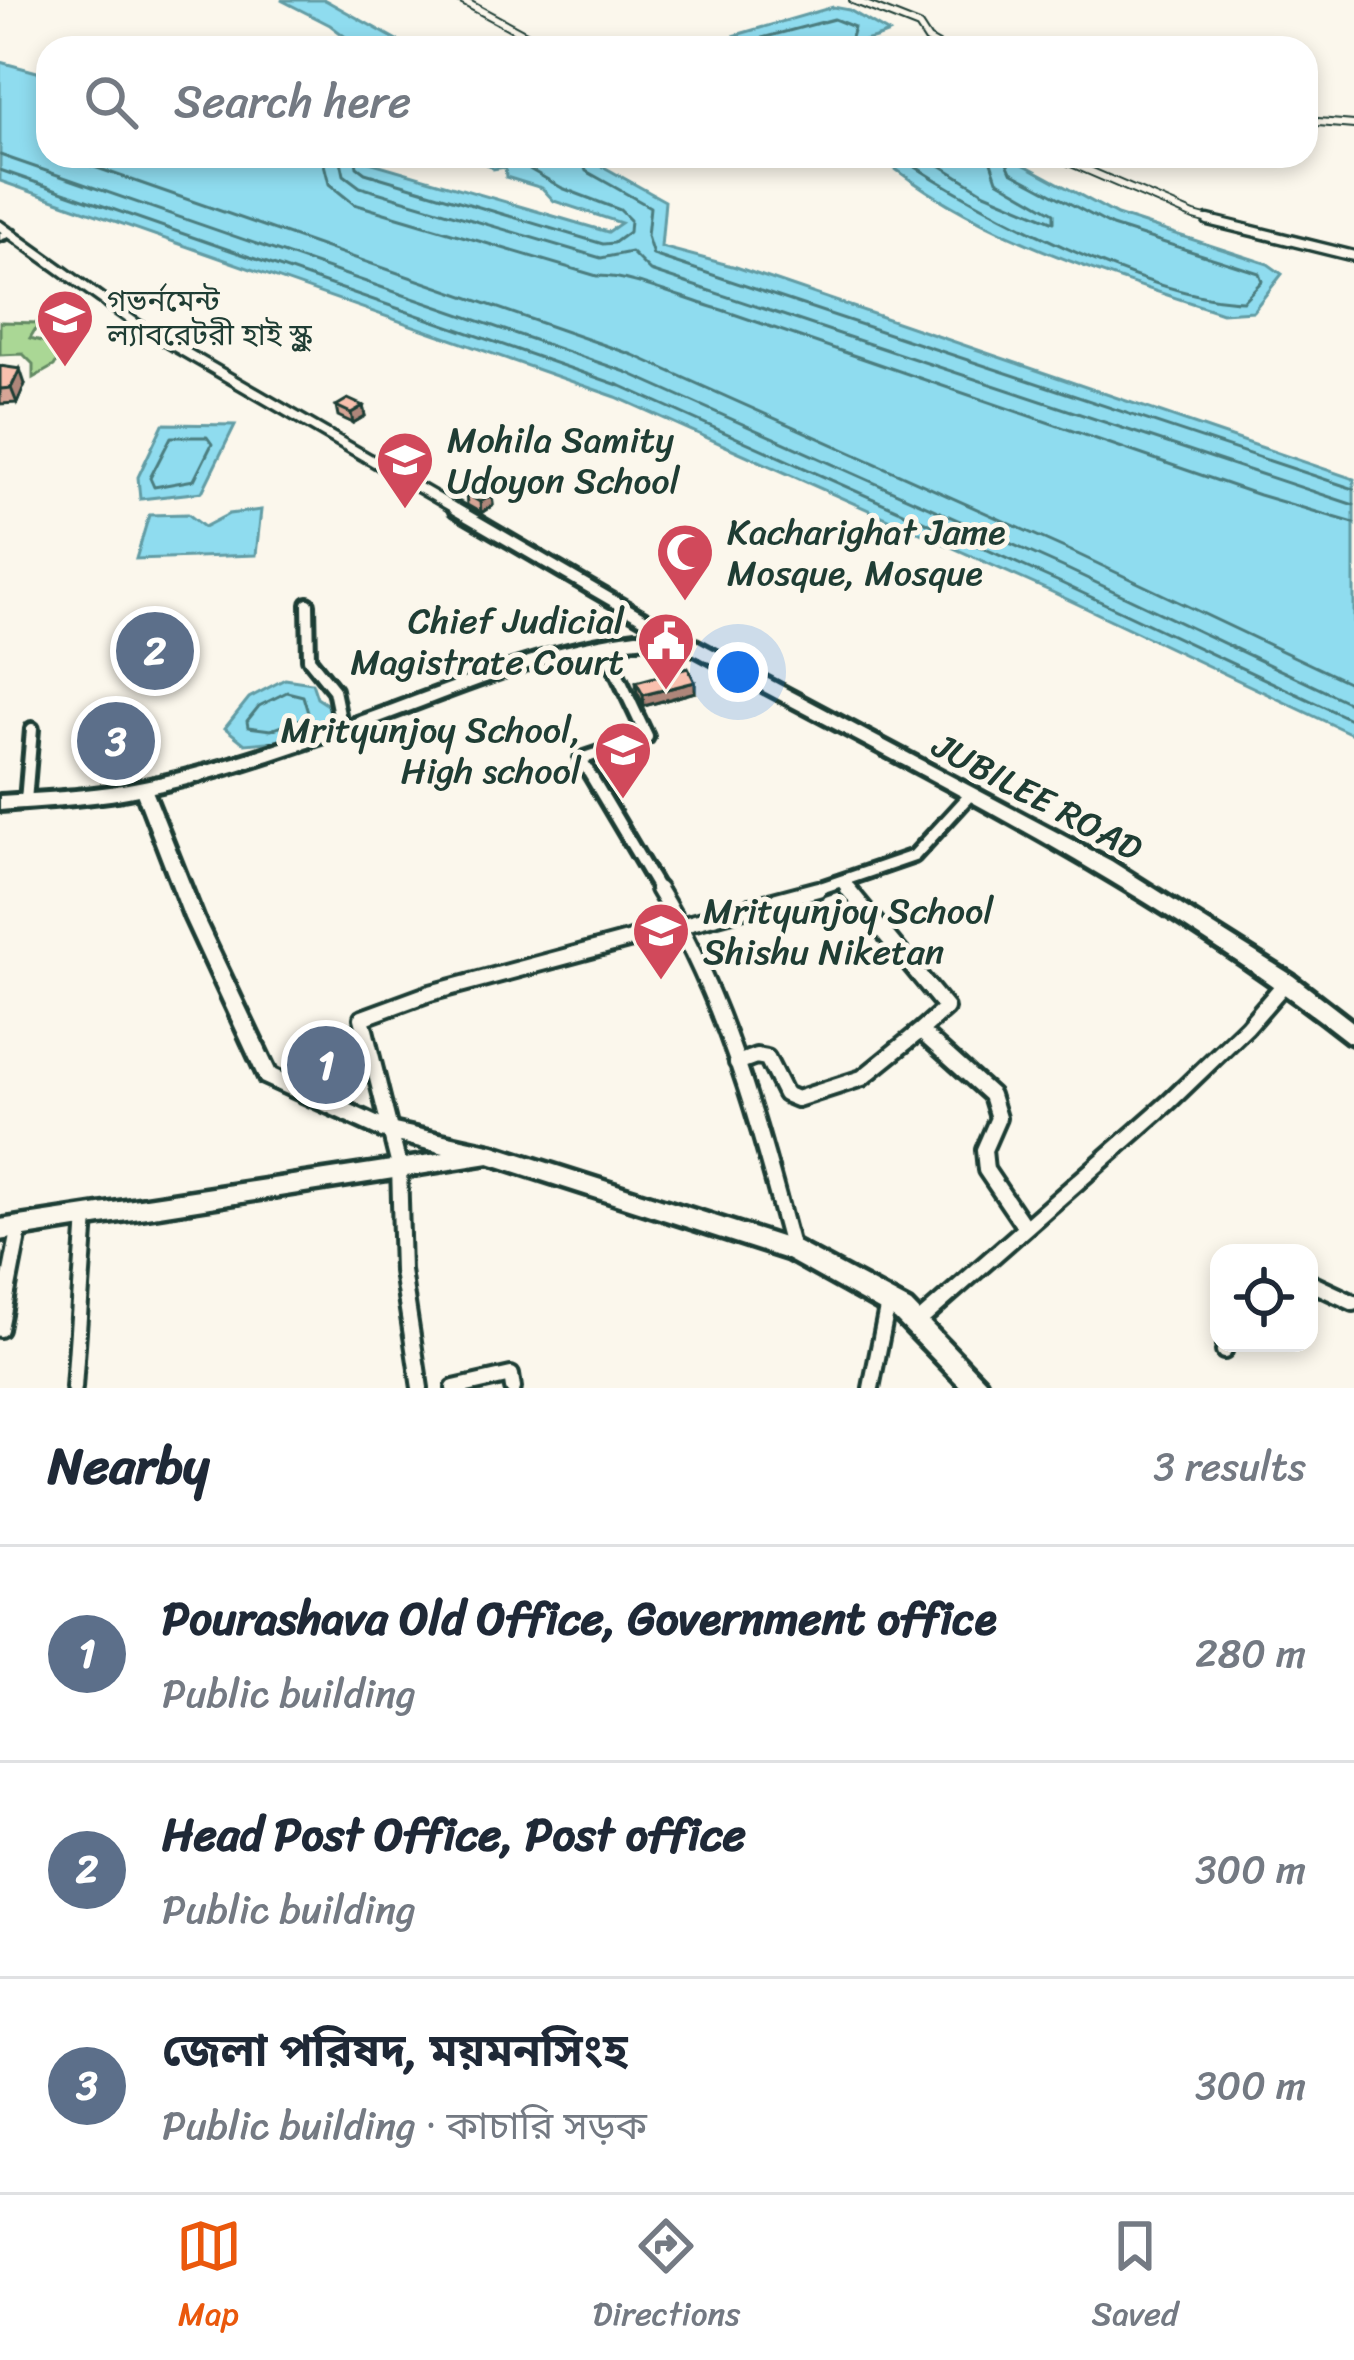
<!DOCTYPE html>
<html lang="en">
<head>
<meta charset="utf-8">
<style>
  :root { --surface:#fff; --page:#f6f6f7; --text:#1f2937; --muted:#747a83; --line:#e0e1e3; --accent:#ea580c }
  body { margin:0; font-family:Sriracha,"Noto Sans Bengali",sans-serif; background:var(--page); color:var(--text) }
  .controls { position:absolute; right:36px; bottom:36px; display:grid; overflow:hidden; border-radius:24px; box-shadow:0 6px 18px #0003 }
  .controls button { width:108px; height:108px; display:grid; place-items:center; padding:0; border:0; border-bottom:3px solid var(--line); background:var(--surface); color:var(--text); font:60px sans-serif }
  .you { position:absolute; left:738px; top:672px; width:42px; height:42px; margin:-30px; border:9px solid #fff; border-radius:50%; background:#1a73e8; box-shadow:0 0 0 18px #1a73e833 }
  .badge { display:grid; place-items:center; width:78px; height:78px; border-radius:50%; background:var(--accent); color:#fff; font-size:39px; font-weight:700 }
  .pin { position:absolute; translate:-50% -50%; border:6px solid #fff; box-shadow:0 3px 12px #0006 }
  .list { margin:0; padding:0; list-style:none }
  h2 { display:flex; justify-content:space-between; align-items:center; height:156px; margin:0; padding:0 48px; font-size:51px }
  h2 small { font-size:39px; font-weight:400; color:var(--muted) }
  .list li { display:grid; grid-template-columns:78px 1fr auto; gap:36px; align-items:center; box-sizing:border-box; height:216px; padding:0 48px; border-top:3px solid var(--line) }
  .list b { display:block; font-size:45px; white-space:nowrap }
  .list p { margin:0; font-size:39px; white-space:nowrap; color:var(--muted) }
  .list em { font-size:39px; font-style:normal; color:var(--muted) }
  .icon { flex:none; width:66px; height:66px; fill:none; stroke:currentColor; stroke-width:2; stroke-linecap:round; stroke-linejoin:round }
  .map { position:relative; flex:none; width:1354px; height:1388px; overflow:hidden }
  .search { position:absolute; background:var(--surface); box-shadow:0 6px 18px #0003; left:36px; right:36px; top:36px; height:132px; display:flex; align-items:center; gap:30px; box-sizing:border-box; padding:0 42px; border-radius:36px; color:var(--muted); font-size:45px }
  .sheet { height:804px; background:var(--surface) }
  nav { display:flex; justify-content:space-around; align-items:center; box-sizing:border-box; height:168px; border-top:3px solid var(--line); background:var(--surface); font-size:33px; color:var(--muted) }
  nav a { display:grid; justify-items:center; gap:6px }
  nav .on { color:var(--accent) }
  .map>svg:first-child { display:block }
  .green { fill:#aad795; stroke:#648a64; stroke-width:3 }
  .water { fill:#8fdcef; stroke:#629ca4; stroke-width:3 }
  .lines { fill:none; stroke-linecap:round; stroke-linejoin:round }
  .shore { stroke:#4c7d7f; stroke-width:3 }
  .street-far3-casing { stroke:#1f3d34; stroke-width:10 }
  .street-far2-casing { stroke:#1f3d34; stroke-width:15 }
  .street-far1-casing { stroke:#1f3d34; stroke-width:20 }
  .street-casing { stroke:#1f3d34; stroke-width:22 }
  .secondary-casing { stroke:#1f3d34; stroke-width:9 }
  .primary-casing { stroke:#1f3d34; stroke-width:10 }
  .street-far3 { stroke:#fbf7ec; stroke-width:6 }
  .street-far2 { stroke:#fbf7ec; stroke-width:8 }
  .street-far1 { stroke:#fbf7ec; stroke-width:10 }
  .street { stroke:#fbf7ec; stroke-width:14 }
  .secondary { fill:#fbf7ec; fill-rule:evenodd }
  .primary { fill:#fbf7ec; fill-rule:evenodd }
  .wall { fill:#d6a596; stroke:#1f3d34; stroke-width:3 }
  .shaded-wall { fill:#ae867a; stroke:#1f3d34; stroke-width:3 }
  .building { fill:#f9c0ae; stroke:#1f3d34; stroke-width:3 }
  .labels { text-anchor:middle; stroke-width:10; stroke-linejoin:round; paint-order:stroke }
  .far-poi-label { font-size:30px; fill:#1f3d34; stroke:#fbf7ec; text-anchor:start }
  .poi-label { font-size:36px; fill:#1f3d34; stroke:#fbf7ec; text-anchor:start }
  .street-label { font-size:36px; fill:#1f3d34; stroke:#fbf7ec }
</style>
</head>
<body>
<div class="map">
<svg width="1354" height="1388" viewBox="0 0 1354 1388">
  <rect width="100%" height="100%" fill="#fbf7ec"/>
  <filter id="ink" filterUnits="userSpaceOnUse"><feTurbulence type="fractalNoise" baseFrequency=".00833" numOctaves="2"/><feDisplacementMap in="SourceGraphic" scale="24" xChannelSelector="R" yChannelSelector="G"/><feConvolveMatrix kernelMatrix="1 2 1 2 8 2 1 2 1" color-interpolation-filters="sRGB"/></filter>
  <g filter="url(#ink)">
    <path class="green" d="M0,322L39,323L30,338L65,347L54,366L33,378V364L23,354L0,355Z"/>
    <path class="water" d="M281,0H325L411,48H360L330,25Z
      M833,7L849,10L889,33C851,49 769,61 736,35Z
      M0,62L48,75V156H349L608,232L621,223L554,201L542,188L506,177L505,167L493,169L476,156H584L665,201L661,247L736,267L1354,479V735L1052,592L616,397L0,181Z
      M879,156H1008L1117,215L1268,264L1282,274L1253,311L1222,313C1103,274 977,237 879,156Z
      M163,424L235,425L202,492L140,499L138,477Z
      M261,510L256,555L136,559L149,515L188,514L204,527L229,514Z
      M285,679L312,683L317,698L334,709L336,717L279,741L245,744L225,728L249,698Z"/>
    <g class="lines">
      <path class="shore" d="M758,48L762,38L834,19L854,27L848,48
        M0,155L626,372L1063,567L1354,705
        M63,156L633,355L1071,551L1354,685
        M322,156L329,184L354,204L597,276C630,275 685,300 722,310L1259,495L1354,523
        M340,156L344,175L360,187L601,258L631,252L650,271L1354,505
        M355,156L357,167L365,173L603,244L614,243L629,232L630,220L620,210L562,188L507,156
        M581,156L586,171L650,207L647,236L653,255L1354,489
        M899,156C976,209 1151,299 1243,301L1262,281L1259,273L1112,226L1011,172L1004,156
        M925,156L985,193L1054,222V213L997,180L989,156
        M0,170L621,386L1057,581L1354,721
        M171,437H207L212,444L194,480L154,487L150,478Z
        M287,692L303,696L309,716L271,730L248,727L247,721L259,706Z"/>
      <g class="street-far3-casing">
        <path id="street-far3" d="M461,0L550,48
          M853,0L919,26L928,40L942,48
          M1306,121L1354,125
          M1055,156L1194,216L1220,223"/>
      </g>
      <g class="street-far2-casing">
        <path id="street-far2" d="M1208,220L1354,256
          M0,226L138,325L461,512"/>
      </g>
      <g class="street-far1-casing">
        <path id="street-far1" d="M455,509L677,638
          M308,604L309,659L334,690L342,729
          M603,644L647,737L581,759L660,892
          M26,801L32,729
          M841,881L850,892
          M809,892L914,856L969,796"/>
      </g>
      <g class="street-casing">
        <path id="street" d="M658,889C726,1000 759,1125 792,1250
          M848,889L946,1008L920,1031
          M737,1063L756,1056L767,1058L785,1094L797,1099L862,1078L920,1031L991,1095L998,1118L984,1150L986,1170L1024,1226
          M1309,1282L1354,1303
          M916,1324L1169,1102L1247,1027L1286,982
          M0,1329L20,1226
          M1224,1351L1226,1343
          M74,1388L86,1217
          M420,1388L402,1271L399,1166L362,1018L430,993L818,889
          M454,1388L511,1375L513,1388
          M871,1388L888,1303"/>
      </g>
      <g class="secondary-casing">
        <path id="secondary" d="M10,230L14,231V235L0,240V233Z
          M143,782L149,784L151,788L203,918L275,1070L390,1123L494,1146L799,1243L911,1303L985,1380L988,1388H962L895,1319L787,1259L489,1163L0,1240V1220L444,1153L381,1137L261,1082L185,918L135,788L137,784Z"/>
      </g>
      <g class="primary-casing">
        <path id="primary" d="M636,633L683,634L1111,861L1293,976L1354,1023V1044L1347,1041C1142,880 903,767 674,643C557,645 466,692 357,730C283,756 206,783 128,797C86,805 43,806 0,810V796C43,793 86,792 128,784C202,771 276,745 348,721C444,688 534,646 636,633Z"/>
      </g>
      <use href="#street-far3" class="street-far3"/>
      <use href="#street-far2" class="street-far2"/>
      <use href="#street-far1" class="street-far1"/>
      <use href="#street" class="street"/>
      <use href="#secondary" class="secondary"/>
      <use href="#primary" class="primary"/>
    </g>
    <path class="wall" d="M0,366L25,384L17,403L0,404Z
      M336,406H363L365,416L353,423L338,416Z
      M466,494L492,495L493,505L481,513L467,505Z
      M636,682H695V692L644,706L637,692Z"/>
    <path class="shaded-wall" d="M20,369L25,384L17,403L11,388Z
      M363,406L365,416L353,423L351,413Z
      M492,495L493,505L481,513L480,502Z
      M695,682V692L644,706L643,695Z"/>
    <path class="building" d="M0,366L20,369L11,388L0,389Z
      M348,399L363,406L351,413L336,406Z
      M478,487L492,495L480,502L466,494Z
      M688,668L695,682L643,695L636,682Z"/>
  </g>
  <defs>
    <g id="school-pin" transform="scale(3)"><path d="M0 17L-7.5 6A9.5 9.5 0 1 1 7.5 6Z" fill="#d1495b" stroke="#fbf7ec"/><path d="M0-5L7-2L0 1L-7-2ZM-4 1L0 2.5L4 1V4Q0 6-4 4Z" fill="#fff"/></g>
    <g id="mosque-pin" transform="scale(3)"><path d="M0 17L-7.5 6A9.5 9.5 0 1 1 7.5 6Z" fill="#d1495b" stroke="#fbf7ec"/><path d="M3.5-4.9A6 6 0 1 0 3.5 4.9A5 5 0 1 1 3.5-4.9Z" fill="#fff"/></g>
    <g id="civic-pin" transform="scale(3)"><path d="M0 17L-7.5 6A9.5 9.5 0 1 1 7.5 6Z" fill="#d1495b" stroke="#fbf7ec"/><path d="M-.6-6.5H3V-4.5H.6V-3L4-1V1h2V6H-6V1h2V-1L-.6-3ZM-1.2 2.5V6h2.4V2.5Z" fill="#fff"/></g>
  </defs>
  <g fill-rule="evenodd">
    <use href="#school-pin" x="65" y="318"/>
    <use href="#school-pin" x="405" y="460"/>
    <use href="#mosque-pin" x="685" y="552"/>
    <use href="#civic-pin" x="666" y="641"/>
    <use href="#school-pin" x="623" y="750"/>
    <use href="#school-pin" x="661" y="931"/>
  </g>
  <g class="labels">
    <g class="far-poi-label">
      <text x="107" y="311">গভর্নমেন্ট<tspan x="107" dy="34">ল্যাবরেটরী হাই স্কুল</tspan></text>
    </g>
    <g class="poi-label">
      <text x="447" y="452">Mohila Samity<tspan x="447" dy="41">Udoyon School</tspan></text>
      <text x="727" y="544">Kacharighat Jame<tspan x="727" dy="41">Mosque, Mosque</tspan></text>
      <text x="624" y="633" text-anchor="end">Chief Judicial<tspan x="624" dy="41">Magistrate Court</tspan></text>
      <text x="581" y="742" text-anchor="end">Mrityunjoy School,<tspan x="581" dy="41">High school</tspan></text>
      <text x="703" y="923">Mrityunjoy School<tspan x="703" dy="41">Shishu Niketan</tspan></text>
    </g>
    <g class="street-label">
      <text transform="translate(1038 796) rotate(28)" y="13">JUBILEE ROAD</text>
    </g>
  </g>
</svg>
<div class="controls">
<button><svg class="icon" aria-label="locate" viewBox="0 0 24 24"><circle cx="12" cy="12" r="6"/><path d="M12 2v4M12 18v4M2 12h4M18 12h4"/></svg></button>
</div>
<div class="you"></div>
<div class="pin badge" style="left:326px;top:1065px;background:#5c6f8a">1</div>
<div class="pin badge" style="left:155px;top:651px;background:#5c6f8a">2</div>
<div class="pin badge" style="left:116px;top:741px;background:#5c6f8a">3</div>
<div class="search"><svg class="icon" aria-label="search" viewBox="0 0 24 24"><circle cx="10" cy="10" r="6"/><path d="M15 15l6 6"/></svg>Search here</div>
</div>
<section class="sheet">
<h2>Nearby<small>3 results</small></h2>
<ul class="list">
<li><span class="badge" style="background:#5c6f8a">1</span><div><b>Pourashava Old Office, Government office</b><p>Public building</p></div><em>280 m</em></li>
<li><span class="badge" style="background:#5c6f8a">2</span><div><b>Head Post Office, Post office</b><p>Public building</p></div><em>300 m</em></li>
<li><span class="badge" style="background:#5c6f8a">3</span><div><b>জেলা পরিষদ, ময়মনসিংহ</b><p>Public building · কাচারি সড়ক</p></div><em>300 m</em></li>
</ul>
</section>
<nav>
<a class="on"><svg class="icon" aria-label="map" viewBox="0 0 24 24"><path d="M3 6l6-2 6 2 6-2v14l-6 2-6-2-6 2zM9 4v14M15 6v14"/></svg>Map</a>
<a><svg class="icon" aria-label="directions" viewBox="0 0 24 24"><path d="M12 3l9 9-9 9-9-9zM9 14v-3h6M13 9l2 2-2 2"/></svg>Directions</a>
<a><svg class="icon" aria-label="saved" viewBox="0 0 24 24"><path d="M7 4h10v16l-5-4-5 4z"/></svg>Saved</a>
</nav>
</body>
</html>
